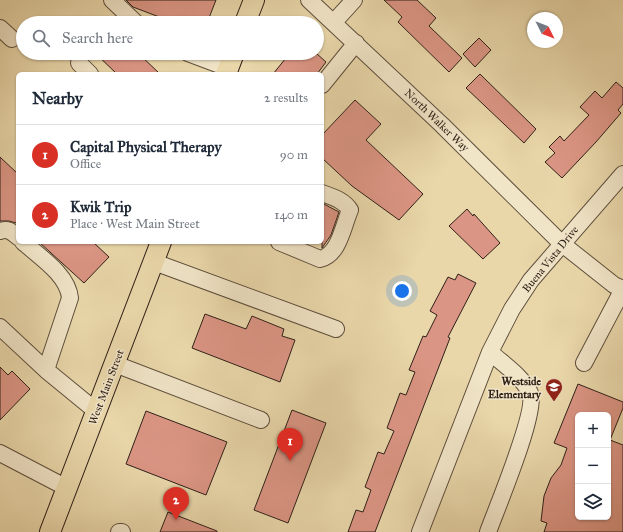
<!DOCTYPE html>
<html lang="en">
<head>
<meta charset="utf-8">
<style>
  :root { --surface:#fff; --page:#f2f2f3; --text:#1f2937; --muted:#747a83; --line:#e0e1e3; --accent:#d93025 }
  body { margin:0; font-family:"IM FELL Great Primer",serif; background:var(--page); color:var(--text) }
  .controls { position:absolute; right:12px; bottom:12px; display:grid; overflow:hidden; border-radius:6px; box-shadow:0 1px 3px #0004 }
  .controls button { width:36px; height:36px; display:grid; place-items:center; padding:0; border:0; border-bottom:1px solid var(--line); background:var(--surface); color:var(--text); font:20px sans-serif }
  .compass { position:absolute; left:527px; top:12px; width:36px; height:36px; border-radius:50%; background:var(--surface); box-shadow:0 1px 3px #0004; rotate:132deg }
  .you { position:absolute; left:402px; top:291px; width:14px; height:14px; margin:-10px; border:3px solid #fff; border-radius:50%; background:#1a73e8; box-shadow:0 0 0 6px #1a73e833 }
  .badge { display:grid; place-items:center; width:26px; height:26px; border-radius:50%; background:var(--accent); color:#fff; font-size:13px; font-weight:700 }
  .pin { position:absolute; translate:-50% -33px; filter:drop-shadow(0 1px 2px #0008) }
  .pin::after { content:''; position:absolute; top:21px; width:14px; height:12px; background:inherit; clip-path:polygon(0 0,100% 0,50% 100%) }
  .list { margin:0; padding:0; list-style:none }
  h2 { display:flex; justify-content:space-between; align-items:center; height:52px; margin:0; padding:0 16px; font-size:17px }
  h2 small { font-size:13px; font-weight:400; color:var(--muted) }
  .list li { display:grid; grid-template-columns:26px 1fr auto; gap:12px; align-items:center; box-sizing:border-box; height:60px; padding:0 16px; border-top:1px solid var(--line) }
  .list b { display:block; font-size:15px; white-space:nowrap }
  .list p { margin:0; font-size:13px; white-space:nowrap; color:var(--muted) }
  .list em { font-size:13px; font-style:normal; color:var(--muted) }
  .icon { flex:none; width:22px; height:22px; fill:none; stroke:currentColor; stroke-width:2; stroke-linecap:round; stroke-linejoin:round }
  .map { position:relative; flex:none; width:623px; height:532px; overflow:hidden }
  .search { position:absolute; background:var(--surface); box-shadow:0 1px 3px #0004; left:16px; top:16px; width:308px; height:44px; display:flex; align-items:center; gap:10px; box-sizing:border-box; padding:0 14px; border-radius:22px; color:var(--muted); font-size:15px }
  .panel { position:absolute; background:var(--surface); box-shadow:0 1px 3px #0004; left:16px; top:72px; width:308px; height:172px; border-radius:6px }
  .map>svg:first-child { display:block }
  .building { fill:#db9584; stroke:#2f2018; fill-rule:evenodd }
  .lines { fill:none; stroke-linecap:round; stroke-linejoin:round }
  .minor-casing { stroke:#5e4e3c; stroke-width:18 }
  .major-casing { stroke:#2f2018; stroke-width:22 }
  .minor { stroke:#f1e5c8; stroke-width:16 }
  .major { stroke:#e9d7aa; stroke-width:20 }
  .labels { text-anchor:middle; stroke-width:3; stroke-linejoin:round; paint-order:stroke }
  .street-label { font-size:11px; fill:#2f2018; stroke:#f1e5c8 }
  .poi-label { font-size:11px; font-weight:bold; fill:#2f2018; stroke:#f1e5c8; text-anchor:end }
</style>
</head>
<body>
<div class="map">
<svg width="623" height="532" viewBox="0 0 623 532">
  <rect width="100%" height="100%" fill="#e9d7aa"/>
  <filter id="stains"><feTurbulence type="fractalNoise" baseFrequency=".005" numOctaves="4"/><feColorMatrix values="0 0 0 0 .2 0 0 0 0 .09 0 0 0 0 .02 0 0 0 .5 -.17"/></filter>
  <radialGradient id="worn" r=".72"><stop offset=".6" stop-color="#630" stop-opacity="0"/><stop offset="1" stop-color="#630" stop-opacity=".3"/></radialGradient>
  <path class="building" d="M126,0H216L207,23H175L133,7Z
    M384,0H417L436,18L429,26L462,58L449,72L398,22L402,17Z
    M479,38L491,50L475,67L463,54Z
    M95,53H138L160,74H117Z
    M290,53H316L326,62L317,74H273Z
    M480,74L536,129L524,143L466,88Z
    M616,82L623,88V104L618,110L621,113L596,142L562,178L545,162L555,153L549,147L560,136L564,141L589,115L580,107L595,91L602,98Z
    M355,100L381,124L366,140L423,194L399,220L352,186L322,158V135Z
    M0,157L18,174V221L16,223L9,221H0Z
    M322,203L339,212L331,235L322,248Z
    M467,209L473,216L474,214L500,243L483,259L449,226Z
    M39,242H93L109,257L84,283Z
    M458,274L476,283L448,337L450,338L375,532H348L356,510L363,512L371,490L365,487L378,452L384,454L394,431L387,428L400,393L406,395L415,372L409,370L423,336L426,337L437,315L430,311L448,277L455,280Z
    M205,314L246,329L252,316L284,329L282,336L295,340L280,382L192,348Z
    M0,367L8,375L12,371L30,389L0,420Z
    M578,384L623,402V408L610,440L623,445V532H544L547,523L541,521L544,496L551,478L561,465L567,448L554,443ZM578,415H608V517H578Z
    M292,410L326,423L288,523L254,510Z
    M146,411L227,442L206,495L126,464Z
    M168,512L217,531V532H160Z"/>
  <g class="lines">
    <g class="minor-casing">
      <path id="minor" d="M112,0L136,23
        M309,0L442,125L561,243L614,285L623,289
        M334,22L354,0
        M0,28L12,39
        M188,53L228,68
        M79,63L90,74
        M322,85L356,43
        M0,231C8,228 12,232 18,237
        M23,242C40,257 68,275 70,298L46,370
        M279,242L320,259C339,255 343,226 350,210C344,200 332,197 322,193
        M154,262L336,329
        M0,327L46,370L96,411
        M584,363L623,289
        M115,364L261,420
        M0,453L67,488
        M119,532H122
        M420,532L490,352L512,309L531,280L623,174
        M488,532C496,510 538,410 530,393C523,377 503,364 490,352"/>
    </g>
    <g class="major-casing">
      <path id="major" d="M245,23L254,0
        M226,74L234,53
        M50,532L161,242"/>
    </g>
    <use href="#minor" class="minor"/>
    <use href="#major" class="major"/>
  </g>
  <defs>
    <g id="school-pin" transform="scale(0.9)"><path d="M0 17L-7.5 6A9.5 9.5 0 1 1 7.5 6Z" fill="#8f2418" stroke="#f1e5c8"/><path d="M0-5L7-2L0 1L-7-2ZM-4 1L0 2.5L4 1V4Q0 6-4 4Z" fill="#fff"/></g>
  </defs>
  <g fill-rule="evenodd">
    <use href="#school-pin" x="554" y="387"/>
  </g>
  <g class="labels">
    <g class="street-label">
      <text transform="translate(437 120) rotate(44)" y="4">North Walker Way</text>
      <text transform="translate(550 259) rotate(-51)" y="4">Buena Vista Drive</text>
      <text transform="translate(106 387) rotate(-69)" y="4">West Main Street</text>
    </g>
    <g class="poi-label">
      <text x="541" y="385">Westside<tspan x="541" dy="13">Elementary</tspan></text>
    </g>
  </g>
  <rect width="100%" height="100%" filter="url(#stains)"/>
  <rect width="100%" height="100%" fill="url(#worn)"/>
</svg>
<div class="controls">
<button>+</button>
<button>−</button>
<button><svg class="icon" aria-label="layers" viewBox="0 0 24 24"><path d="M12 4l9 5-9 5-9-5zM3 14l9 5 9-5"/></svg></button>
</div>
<svg class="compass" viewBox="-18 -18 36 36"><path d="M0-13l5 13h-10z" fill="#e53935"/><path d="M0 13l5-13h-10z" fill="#747a83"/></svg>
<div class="you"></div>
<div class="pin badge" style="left:290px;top:461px">1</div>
<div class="pin badge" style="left:176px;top:520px">2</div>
<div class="search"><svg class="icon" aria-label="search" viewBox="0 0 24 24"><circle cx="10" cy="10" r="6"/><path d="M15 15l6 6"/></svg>Search here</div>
<section class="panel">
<h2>Nearby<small>2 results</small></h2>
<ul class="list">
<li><span class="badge">1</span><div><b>Capital Physical Therapy</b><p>Office</p></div><em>90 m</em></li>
<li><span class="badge">2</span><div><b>Kwik Trip</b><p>Place · West Main Street</p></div><em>140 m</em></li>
</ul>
</section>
</div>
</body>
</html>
